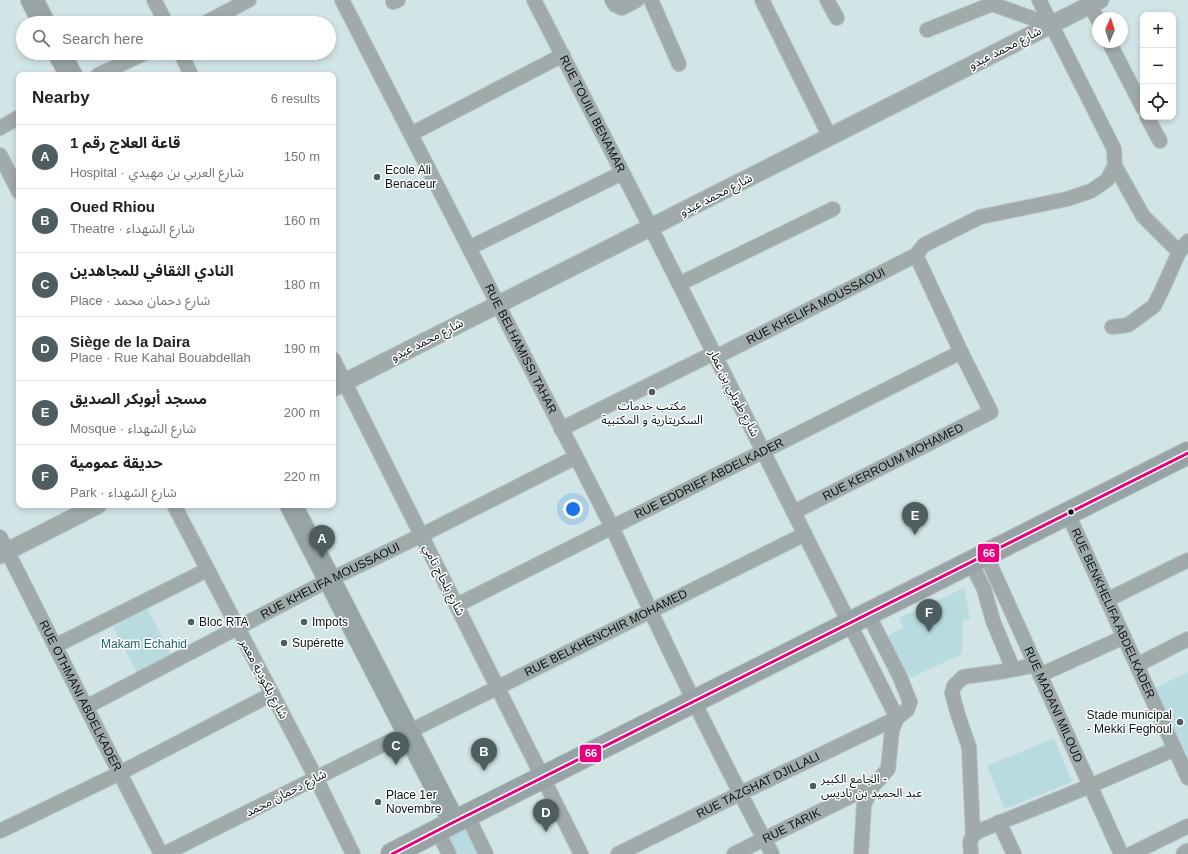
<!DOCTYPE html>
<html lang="en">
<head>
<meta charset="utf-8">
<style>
  :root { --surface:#fff; --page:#f2f2f2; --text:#222; --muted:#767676; --line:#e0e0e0; --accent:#4e5d5f }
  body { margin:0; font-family:Helvetica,"Noto Sans Arabic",sans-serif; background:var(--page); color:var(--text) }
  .controls { position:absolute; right:12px; top:12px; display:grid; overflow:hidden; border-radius:8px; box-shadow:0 2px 6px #0003 }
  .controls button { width:36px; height:36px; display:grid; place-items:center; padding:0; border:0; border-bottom:1px solid var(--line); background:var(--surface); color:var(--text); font:20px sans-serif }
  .compass { position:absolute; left:1092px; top:12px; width:36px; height:36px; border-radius:50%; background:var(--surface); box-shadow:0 2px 6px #0003; rotate:3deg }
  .you { position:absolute; left:573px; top:509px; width:14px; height:14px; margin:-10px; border:3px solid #fff; border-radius:50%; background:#1a73e8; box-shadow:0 0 0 6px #1a73e833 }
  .badge { display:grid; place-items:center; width:26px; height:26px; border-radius:50%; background:var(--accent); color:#fff; font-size:13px; font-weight:700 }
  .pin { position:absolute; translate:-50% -33px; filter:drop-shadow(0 1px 2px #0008) }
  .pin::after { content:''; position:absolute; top:21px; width:14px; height:12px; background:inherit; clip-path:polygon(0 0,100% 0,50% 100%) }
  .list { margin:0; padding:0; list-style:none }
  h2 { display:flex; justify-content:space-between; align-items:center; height:52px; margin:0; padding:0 16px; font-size:17px }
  h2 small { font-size:13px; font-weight:400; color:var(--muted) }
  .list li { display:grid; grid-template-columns:26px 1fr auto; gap:12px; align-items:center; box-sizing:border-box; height:64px; padding:0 16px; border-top:1px solid var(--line) }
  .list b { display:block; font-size:15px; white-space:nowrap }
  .list p { margin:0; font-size:13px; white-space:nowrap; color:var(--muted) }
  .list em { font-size:13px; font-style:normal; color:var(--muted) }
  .icon { flex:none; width:22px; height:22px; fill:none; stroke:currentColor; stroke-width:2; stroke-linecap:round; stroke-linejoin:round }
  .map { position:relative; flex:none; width:1188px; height:854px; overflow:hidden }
  .search { position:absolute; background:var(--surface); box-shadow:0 2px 6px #0003; left:16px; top:16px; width:320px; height:44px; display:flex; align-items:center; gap:10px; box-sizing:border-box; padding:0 14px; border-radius:22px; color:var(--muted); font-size:15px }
  .panel { position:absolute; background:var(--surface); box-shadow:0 2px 6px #0003; left:16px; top:72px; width:320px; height:436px; border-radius:8px }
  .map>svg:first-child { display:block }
  .green { fill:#b7dbdf }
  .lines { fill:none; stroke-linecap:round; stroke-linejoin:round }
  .minor-casing { stroke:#b3c1c3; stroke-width:16 }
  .tertiary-casing { stroke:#b3c1c3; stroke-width:19 }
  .primary-casing { stroke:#b3c1c3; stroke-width:24 }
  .minor { stroke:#a1aaab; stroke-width:14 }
  .tertiary { stroke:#a1aaab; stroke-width:17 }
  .primary { stroke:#98a3a5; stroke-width:22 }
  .bus-1-casing { stroke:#fff; stroke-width:6 }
  .bus-1 { stroke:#e5007d; stroke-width:3 }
  .poi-dot { fill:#4e5d5f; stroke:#fff; stroke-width:1.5 }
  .bus-dot { fill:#081416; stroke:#fff; stroke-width:1.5 }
  .labels { text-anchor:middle; stroke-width:3; stroke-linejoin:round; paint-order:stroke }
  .street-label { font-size:12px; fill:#081416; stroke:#fff }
  .poi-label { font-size:12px; fill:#081416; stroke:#fff; text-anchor:start }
  .park-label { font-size:12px; fill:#21626a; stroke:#fff }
  .line-badge { stroke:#fff; stroke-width:1.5 }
  .badge-label { font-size:11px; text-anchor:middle; font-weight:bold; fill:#fff }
</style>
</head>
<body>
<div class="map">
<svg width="1188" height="854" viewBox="0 0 1188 854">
  <rect width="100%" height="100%" fill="#d1e4e6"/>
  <path class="green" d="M964,588L970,619L963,620L962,654L910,678L887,636L903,628L899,618Z
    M147,608L172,656L137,673L113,627Z
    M1188,672V757L1155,688Z
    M1054,738L1072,782L1005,809L987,766Z
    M466,824L481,854H454L445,835Z"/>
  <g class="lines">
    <g class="minor-casing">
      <g id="minor">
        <path d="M154,0L166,23"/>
        <path id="s1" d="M342,0L612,527C662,638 715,747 772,854"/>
        <path id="s2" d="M534,0L651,228L897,718"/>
        <path d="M612,0L615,5L622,8L637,0"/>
        <path d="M651,0L679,64"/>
        <path d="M762,0L830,137"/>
        <path d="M827,0L837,18"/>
        <path d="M393,2L398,0"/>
        <path d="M1090,5L1098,20"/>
        <path d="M205,23L249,0"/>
        <path d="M927,30L992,4L1051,25"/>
        <path d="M1109,42L1143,108"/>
        <path d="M181,53L191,75"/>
        <path d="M98,75L145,53"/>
        <path d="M1147,117L1160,141"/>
        <path d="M0,128L19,117"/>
        <path d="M411,134L563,55"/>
        <path d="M0,155L19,192"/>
        <path d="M1115,166L1143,216L1179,252"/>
        <path d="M469,248L622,173"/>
        <path d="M679,284L833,209"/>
        <path d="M1112,327L1128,325L1154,306L1162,290L1179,252L1188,241"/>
        <path id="s3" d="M716,357L916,255L924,245L980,217L1067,199L1091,191L1107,180L1115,166L1114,149L1039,0"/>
        <path d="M333,359L581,854"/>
        <path d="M561,429L714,353"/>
        <path d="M174,505L316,778L353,854"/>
        <path id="s4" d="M794,512L991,412L961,352L916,255"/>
        <path id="s5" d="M1068,514L1188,778"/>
        <path id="s6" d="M0,537L86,707L161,854"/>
        <path id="s7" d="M986,555L1121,854"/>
        <path d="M971,563L984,589L993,621L1013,669"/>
        <path d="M1107,600L1188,560"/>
        <path id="s8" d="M457,605L961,352"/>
        <path d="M55,646L207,570"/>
        <path d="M1137,665L1188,639"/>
        <path d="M1040,675L1124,637"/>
        <path id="s9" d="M86,707L329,580L422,535L576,457"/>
        <path d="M467,815L486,854"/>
        <path d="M999,822L1014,854"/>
        <path d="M437,830L449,854"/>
        <path d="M0,831L120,773L272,694"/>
        <path d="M973,835L979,831L1090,786L1175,749"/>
        <path id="s10" d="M164,854C378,748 591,639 805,534"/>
        <path id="s11" d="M618,854L741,793L897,718"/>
        <path id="s12" d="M734,854L853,795L872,787"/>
        <path d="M861,854L864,805L872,787L888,769L892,730L897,718L907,710L910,702L900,677L868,614"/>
        <path d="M971,854L970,842L973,835L969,747L958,715L952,693L954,686L963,677L1006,671L1036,665"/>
        <path d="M1131,854L1188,826"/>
      </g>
    </g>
    <g class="tertiary-casing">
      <path id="tertiary" d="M333,388L1100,0
        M0,555L98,505
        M1185,854L1188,852"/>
    </g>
    <g class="primary-casing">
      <path id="primary" d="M32,0L44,23
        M59,53L71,75
        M291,505L454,822
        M392,854L454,822L1188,453"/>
    </g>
    <use href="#minor" class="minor"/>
    <use href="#tertiary" class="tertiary"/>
    <use href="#primary" class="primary"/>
    <g class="bus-1-casing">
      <path id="bus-1" d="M392,854L454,822L1188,453"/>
    </g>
    <use href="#bus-1" class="bus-1"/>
  </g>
  <g class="poi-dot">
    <circle cx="377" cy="177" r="4"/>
    <circle cx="652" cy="392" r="4"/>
    <circle cx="191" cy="622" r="4"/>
    <circle cx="304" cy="622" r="4"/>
    <circle cx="284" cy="643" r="4"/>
    <circle cx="1180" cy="722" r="4"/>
    <circle cx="813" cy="786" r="4"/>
    <circle cx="378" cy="802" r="4"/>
  </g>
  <circle class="bus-dot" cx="1071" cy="512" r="3.5"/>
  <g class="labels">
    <g class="street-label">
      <text transform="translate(1005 48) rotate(-27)" y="4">شارع محمد عبدو</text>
      <text dy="4" stroke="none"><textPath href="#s2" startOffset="128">RUE TOUILI BENAMAR</textPath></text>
      <text transform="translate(716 195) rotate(-27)" y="4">شارع محمد عبدو</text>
      <text dy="4" stroke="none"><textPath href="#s3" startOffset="112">RUE KHELIFA MOUSSAOUI</textPath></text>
      <text transform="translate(427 340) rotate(-27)" y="4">شارع محمد عبدو</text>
      <text dy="4" stroke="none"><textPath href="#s1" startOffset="392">RUE BELHAMISSI TAHAR</textPath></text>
      <text transform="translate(734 393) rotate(63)" y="4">شارع طويلي بن عمار</text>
      <text dy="4" stroke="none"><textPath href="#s4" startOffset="111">RUE KERROUM MOHAMED</textPath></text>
      <text dy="4" stroke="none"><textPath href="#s8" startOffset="282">RUE EDDRIEF ABDELKADER</textPath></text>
      <text transform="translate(444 580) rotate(63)" y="4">شارع بلحاج تامي</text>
      <text dy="4" stroke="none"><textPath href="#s9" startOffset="275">RUE KHELIFA MOUSSAOUI</textPath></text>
      <text dy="4" stroke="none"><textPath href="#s5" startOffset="109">RUE BENKHELIFA ABDELKADER</textPath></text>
      <text dy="4" stroke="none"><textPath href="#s10" startOffset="494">RUE BELKHENCHIR MOHAMED</textPath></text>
      <text transform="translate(264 679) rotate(62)" y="4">شارع بلكودية معمر</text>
      <text dy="4" stroke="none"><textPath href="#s6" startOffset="178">RUE OTHMANI ABDELKADER</textPath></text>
      <text dy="4" stroke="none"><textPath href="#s7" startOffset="164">RUE MADANI MILOUD</textPath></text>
      <text dy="4" stroke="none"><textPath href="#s11" startOffset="156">RUE TAZGHAT DJILLALI</textPath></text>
      <text transform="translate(286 793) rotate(-27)" y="4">شارع دحمان محمد</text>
      <text dy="4" stroke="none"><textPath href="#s12" startOffset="64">RUE TARIK</textPath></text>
    </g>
    <g class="poi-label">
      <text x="385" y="174">Ecole Ali<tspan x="385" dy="14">Benaceur</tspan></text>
      <text x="652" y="410" text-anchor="middle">مكتب خدمات<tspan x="652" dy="14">السكريتارية و المكتبية</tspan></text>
      <text x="199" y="626">Bloc RTA</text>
      <text x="312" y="626">Impots</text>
      <text x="292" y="647">Supérette</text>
      <text x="1172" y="719" text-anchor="end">Stade municipal<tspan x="1172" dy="14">- Mekki Feghoul</tspan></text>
      <text x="821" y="783">الجامع الكبير -<tspan x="821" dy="14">عبد الحميد بن باديس</tspan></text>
      <text x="386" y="799">Place 1er<tspan x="386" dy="14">Novembre</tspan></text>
    </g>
    <g class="park-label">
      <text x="144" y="648">Makam Echahid</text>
    </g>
  </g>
  <g class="line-badge">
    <rect x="977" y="543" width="23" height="20" rx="4" fill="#e5007d"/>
    <rect x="579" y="744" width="23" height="19" rx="4" fill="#e5007d"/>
  </g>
  <g class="badge-label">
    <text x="989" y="557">66</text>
    <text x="591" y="757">66</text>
  </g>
</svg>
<div class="controls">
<button>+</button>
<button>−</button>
<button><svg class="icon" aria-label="locate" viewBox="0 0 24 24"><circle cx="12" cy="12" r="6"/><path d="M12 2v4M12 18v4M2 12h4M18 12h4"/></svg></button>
</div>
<svg class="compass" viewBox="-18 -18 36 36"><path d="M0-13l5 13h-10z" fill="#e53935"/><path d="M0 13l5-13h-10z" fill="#767676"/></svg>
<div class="you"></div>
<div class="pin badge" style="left:322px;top:558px">A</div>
<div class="pin badge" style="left:484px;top:771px">B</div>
<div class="pin badge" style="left:396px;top:765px">C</div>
<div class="pin badge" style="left:546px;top:832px">D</div>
<div class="pin badge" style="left:915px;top:535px">E</div>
<div class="pin badge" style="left:929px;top:632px">F</div>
<div class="search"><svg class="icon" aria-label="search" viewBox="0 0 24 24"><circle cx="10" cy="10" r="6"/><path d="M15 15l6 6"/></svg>Search here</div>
<section class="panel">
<h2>Nearby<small>6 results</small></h2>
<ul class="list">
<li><span class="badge">A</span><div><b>قاعة العلاج رقم 1</b><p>Hospital · شارع العربي بن مهيدي</p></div><em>150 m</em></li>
<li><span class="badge">B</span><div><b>Oued Rhiou</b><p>Theatre · شارع الشهداء</p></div><em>160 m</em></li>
<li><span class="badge">C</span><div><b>النادي الثقافي للمجاهدين</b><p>Place · شارع دحمان محمد</p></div><em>180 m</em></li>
<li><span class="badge">D</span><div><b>Siège de la Daira</b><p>Place · Rue Kahal Bouabdellah</p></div><em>190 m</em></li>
<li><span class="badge">E</span><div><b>مسجد أبوبكر الصديق</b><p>Mosque · شارع الشهداء</p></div><em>200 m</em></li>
<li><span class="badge">F</span><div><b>حديقة عمومية</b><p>Park · شارع الشهداء</p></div><em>220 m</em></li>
</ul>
</section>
</div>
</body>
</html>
